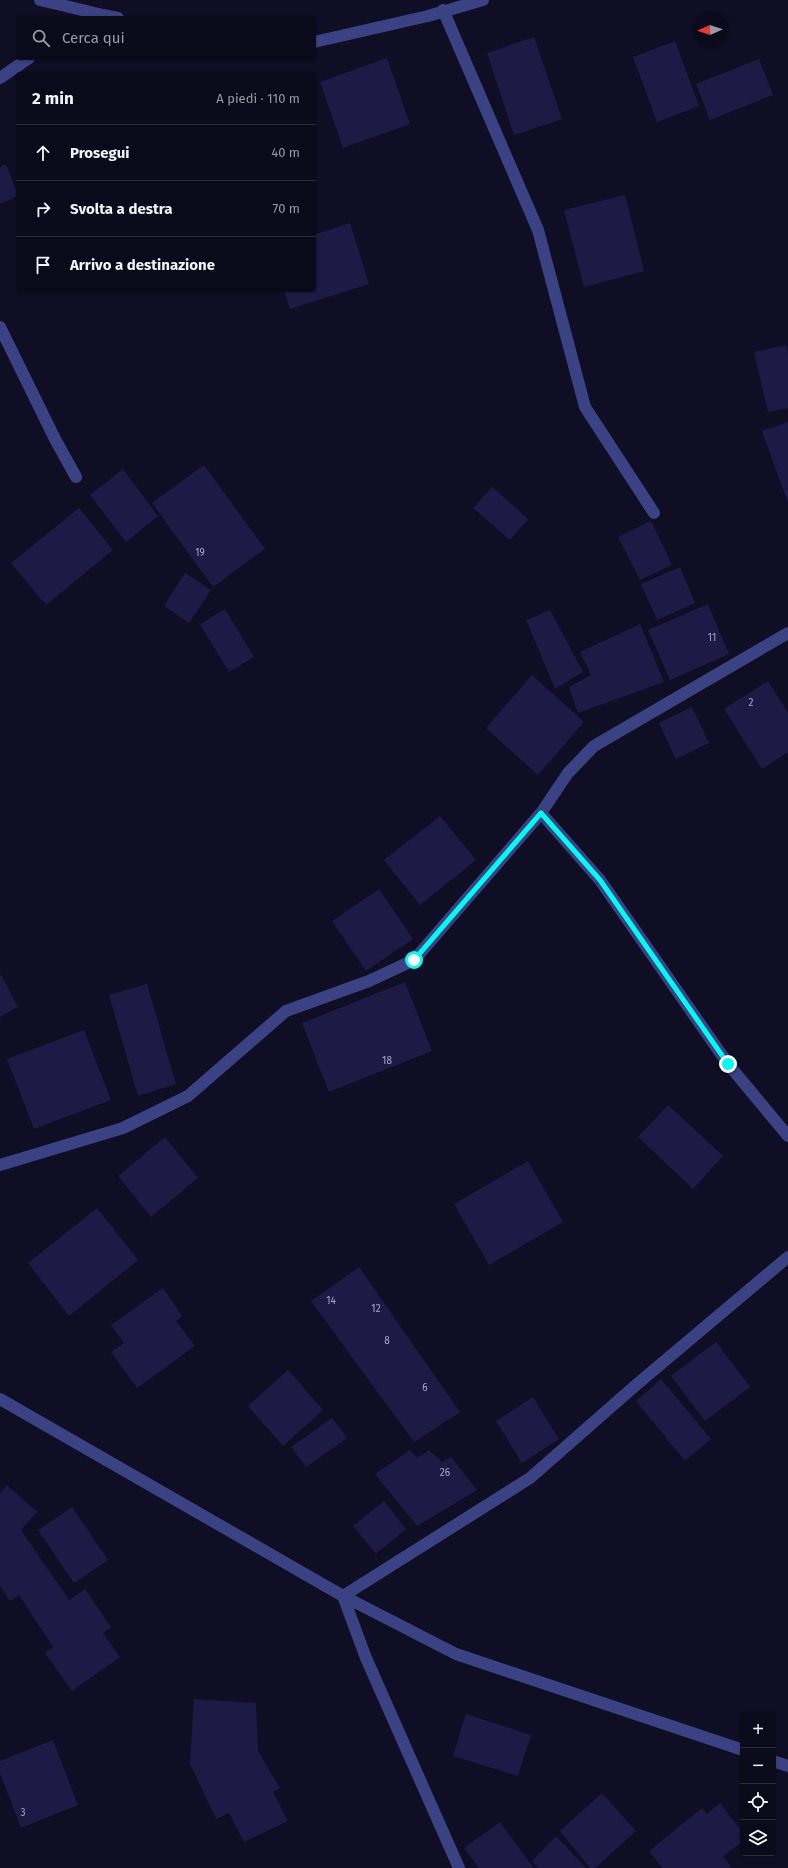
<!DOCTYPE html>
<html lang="it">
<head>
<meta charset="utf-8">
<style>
  :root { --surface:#0b0a1b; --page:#191828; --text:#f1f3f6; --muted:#9a9aa3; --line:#2b2b3a }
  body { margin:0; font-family:"Fira Sans",sans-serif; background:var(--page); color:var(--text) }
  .controls { position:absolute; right:12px; bottom:12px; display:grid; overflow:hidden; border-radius:4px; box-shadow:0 1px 3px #0004 }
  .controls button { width:36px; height:36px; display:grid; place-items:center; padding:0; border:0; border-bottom:1px solid var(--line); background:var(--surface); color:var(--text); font:20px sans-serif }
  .compass { position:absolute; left:692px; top:12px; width:36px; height:36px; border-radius:50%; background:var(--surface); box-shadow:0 1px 3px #0004; rotate:267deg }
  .stop { position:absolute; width:12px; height:12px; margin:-9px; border:3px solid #01fbf0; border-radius:50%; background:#fff }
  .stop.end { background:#01fbf0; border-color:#fff; box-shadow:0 1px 4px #0008 }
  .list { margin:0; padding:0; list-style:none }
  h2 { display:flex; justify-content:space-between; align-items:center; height:52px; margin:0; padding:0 16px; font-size:17px }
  h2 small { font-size:13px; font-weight:400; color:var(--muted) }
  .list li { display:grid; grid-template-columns:26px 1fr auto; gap:12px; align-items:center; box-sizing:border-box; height:56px; padding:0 16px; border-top:1px solid var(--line) }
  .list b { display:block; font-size:15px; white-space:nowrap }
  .list em { font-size:13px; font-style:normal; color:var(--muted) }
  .icon { flex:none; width:22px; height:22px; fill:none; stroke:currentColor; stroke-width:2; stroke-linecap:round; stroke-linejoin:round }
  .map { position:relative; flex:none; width:788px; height:1868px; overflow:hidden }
  .search { position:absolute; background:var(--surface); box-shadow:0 1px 3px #0004; left:16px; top:16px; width:300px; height:44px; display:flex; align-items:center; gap:10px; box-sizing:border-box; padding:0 14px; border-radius:4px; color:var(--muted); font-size:15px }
  .panel { position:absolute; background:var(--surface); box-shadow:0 1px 3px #0004; left:16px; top:72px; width:300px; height:220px; border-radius:4px }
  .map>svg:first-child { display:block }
  .building { fill:#1d1b45 }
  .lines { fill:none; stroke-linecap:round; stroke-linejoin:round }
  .minor { stroke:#3a4283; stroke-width:12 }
  .route { stroke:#01fbf0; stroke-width:5 }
  .labels { text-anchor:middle; stroke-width:4; stroke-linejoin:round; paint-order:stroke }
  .number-label { font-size:10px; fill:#a5a5d0 }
</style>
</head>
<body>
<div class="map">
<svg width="788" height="1868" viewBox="0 0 788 1868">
  <rect width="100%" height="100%" fill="#0f0e24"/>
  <path class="building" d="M534,37L562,119L514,135L487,53Z
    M675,41L699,106L657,122L633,57Z
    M387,58L410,124L343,148L320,82Z
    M759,59L773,95L710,120L696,84Z
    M6,164L18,196L0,204V167Z
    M625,195L644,271L584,287L564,210Z
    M350,223L369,284L290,309L284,290H314V235Z
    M786,345L788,354V408L768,412L754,352Z
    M788,422V503L762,431Z
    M204,465L265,549L213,587L152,503Z
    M123,469L158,516L126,542L90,495Z
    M492,487L528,519L510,540L473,508Z
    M79,508L113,550L46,605L11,563Z
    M651,521L672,565L640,580L618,537Z
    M680,567L695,603L657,620L641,584Z
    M185,573L211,590L189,623L164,606Z
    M708,604L729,654L670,680L648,630Z
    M225,609L254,657L229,672L200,624Z
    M550,610L583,672L555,689L526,620Z
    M640,624L664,682L578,713L569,687L591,675L580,652Z
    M532,675L584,722L538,775L486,728Z
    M768,681L788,713V752L762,769L724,709Z
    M692,707L709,743L676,759L659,723Z
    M440,816L476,860L420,905L384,860Z
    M379,889L413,939L366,971L332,921Z
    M0,973L18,1007L0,1017Z
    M405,982L432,1051L329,1092L302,1023Z
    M147,984L176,1084L138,1096L109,995Z
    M84,1030L111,1100L34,1129L7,1059Z
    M668,1105L723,1156L693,1189L638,1137Z
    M165,1137L198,1178L151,1217L118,1176Z
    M528,1161L563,1222L489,1265L454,1204Z
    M97,1208L138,1260L69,1316L28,1263Z
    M359,1267L460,1412L414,1442L311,1301Z
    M163,1288L182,1316L176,1321L195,1346L137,1388L111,1352L124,1343L111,1325Z
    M716,1342L750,1387L705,1421L671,1376Z
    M288,1370L323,1410L283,1446L248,1406Z
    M661,1379L711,1439L685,1461L636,1401Z
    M533,1397L559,1439L522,1463L496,1421Z
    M332,1418L347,1438L306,1467L291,1447Z
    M410,1450L417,1458L429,1450L442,1462L451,1457L477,1490L417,1526L375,1474Z
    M7,1485L37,1512L21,1530L69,1600L85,1589L111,1627L103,1633L120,1657L72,1691L45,1653L53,1647L19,1595L10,1601L0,1586V1493Z
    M384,1501L406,1529L376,1554L353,1526Z
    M72,1507L108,1560L74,1583L38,1530Z
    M194,1699L256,1703L258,1751L280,1788L273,1792L288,1821L244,1842L229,1813L216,1819L190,1764Z
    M466,1714L531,1735L518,1776L453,1756Z
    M53,1740L78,1805L21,1828L0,1773V1761Z
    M602,1793L636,1831L595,1868H590L560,1831Z
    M720,1803L743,1833V1841L723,1856L732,1868H662L649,1851L702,1808L707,1814Z
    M500,1822L533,1867L532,1868H479L464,1848Z
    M556,1836L586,1868H539L532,1861Z"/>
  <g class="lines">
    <path class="minor" d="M40,0L103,15
      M443,10L538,230L585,407L654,513
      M97,18L103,15L118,18
      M314,42L428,16L483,0
      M0,78L29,58
      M0,327L55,439L76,477
      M541,813L600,880L728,1064L788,1136
      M0,1165L123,1128L188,1096L286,1011L369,981L414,960L541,813L568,773L594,746L788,633
      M0,1399L343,1596L456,1654L743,1750
      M773,1761L788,1766
      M459,1868L366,1658L343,1596L530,1478L636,1385L788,1257"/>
  </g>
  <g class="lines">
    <path class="route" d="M414,960L541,813L600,880L728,1064"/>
  </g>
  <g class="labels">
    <g class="number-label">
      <text x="200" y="556">19</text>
      <text x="712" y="641">11</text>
      <text x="751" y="706">2</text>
      <text x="387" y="1064">18</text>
      <text x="331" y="1304">14</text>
      <text x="376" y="1312">12</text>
      <text x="387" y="1344">8</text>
      <text x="425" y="1391">6</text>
      <text x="445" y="1476">26</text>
      <text x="23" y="1816">3</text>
    </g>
  </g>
</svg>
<div class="controls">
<button>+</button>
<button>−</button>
<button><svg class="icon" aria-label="locate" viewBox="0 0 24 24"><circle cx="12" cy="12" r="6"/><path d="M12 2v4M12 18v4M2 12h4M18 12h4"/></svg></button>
<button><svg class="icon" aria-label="layers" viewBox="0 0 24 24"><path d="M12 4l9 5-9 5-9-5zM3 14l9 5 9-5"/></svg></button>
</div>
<svg class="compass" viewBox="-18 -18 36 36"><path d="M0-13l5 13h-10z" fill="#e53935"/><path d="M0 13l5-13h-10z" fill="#9a9aa3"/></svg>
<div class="stop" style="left:414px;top:960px"></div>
<div class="stop end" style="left:728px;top:1064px"></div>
<div class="search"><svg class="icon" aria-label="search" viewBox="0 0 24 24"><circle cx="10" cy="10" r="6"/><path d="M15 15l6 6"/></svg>Cerca qui</div>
<section class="panel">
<h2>2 min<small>A piedi · 110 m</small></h2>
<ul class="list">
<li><svg class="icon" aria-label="ahead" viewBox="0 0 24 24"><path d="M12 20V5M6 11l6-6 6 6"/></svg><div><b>Prosegui</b></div><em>40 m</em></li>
<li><svg class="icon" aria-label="right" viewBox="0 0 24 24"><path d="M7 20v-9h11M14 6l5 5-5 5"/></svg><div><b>Svolta a destra</b></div><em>70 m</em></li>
<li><svg class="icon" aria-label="arrive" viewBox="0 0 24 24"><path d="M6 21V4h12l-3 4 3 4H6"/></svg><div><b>Arrivo a destinazione</b></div></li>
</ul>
</section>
</div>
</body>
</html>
